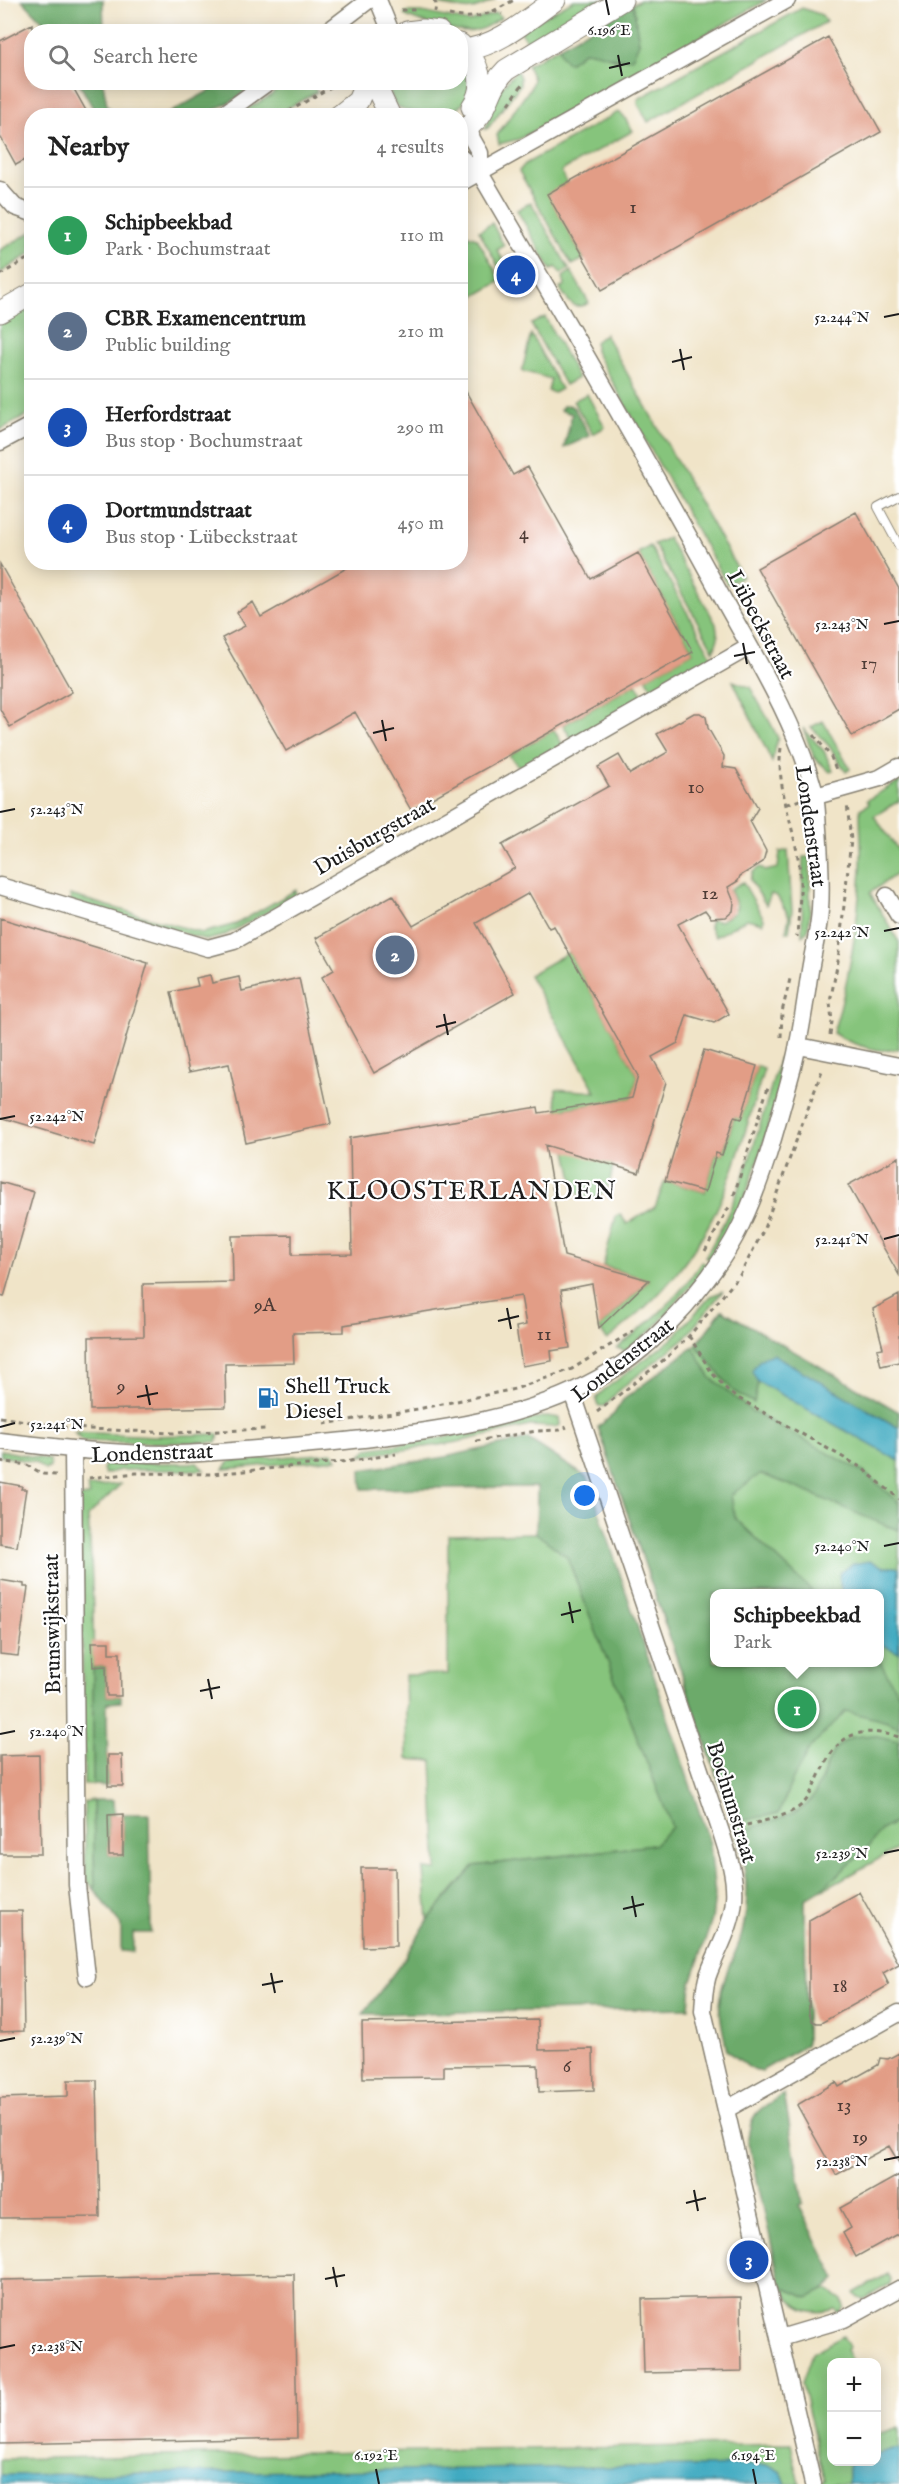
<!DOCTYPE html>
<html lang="en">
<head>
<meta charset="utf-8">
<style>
  :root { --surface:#fff; --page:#f6f6f6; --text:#222; --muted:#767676; --line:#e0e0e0; --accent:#111827 }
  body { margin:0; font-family:"IM FELL English",serif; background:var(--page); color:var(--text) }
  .controls { position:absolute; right:18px; bottom:18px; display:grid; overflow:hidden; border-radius:12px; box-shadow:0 3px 15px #0003 }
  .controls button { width:54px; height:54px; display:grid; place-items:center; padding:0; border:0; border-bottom:2px solid var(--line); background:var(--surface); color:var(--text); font:30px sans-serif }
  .you { position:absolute; left:585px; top:1496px; width:21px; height:21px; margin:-15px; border:4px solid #fff; border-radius:50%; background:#1a73e8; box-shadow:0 0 0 9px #1a73e833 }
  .badge { display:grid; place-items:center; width:39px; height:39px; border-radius:50%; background:var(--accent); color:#fff; font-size:20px; font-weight:700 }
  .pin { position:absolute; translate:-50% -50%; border:3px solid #fff; box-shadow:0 2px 6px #0006 }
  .popup { position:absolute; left:710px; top:1589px; width:174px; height:78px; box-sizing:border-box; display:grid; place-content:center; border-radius:12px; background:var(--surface); filter:drop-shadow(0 2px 4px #0005); font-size:20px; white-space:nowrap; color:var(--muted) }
  .popup b { font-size:22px; color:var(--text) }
  .popup::after { content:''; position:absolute; left:50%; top:100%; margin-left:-12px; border:12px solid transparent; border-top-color:var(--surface) }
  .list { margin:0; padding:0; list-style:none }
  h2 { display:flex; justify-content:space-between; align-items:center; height:78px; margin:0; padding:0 24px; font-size:26px }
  h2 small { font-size:20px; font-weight:400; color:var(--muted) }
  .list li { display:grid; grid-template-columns:39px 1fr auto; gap:18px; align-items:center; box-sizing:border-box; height:96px; padding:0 24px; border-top:2px solid var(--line) }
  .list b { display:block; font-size:22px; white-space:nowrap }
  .list p { margin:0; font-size:20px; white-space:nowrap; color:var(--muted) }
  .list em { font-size:20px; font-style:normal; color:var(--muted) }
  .icon { flex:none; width:33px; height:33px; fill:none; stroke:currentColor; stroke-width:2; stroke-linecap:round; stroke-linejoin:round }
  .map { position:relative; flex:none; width:899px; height:2484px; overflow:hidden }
  .search { position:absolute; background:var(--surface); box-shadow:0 3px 15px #0003; left:24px; top:24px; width:444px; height:66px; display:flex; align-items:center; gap:15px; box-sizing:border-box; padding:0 21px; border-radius:24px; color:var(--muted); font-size:22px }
  .panel { position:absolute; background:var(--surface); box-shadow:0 3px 15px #0003; left:24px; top:108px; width:444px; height:462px; border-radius:24px }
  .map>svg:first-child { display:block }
  .green { fill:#86c47b; stroke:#51704c; stroke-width:1.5; fill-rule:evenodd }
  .forest { fill:#6caa6b; stroke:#446344; stroke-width:1.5 }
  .water { fill:#41aac1; stroke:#2e636e; stroke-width:1.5 }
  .building { fill:#e29d86 }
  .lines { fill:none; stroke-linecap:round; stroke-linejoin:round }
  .service-casing { stroke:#868072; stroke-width:10 }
  .minor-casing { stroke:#868072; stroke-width:19 }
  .tertiary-casing { stroke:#868072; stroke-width:23 }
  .path { stroke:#868072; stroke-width:3; stroke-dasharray:4.5 4.5; stroke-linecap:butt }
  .service { stroke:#fff; stroke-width:8 }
  .minor { stroke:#fff; stroke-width:16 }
  .tertiary { stroke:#fff; stroke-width:21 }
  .ticks { fill:none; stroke:#1c1c1c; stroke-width:2 }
  .labels { text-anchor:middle; stroke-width:4.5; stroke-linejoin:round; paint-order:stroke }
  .number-label { font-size:20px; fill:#4e3c36 }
  .street-label { font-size:22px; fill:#1c1c1c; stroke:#fff }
  .poi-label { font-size:22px; fill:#1c1c1c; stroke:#fff; text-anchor:start }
  .quarter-label { font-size:26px; letter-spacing:1.5px; fill:#1c1c1c; stroke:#fff }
  .ticks-label { font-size:15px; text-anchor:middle; fill:#1c1c1c; stroke:#fff; stroke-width:4.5; stroke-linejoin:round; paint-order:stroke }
</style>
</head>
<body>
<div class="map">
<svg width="899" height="2484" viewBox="0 0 899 2484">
  <rect width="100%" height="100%" fill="#fff"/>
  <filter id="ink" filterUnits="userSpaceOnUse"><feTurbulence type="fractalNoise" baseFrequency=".0167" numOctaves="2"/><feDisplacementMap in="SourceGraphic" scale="12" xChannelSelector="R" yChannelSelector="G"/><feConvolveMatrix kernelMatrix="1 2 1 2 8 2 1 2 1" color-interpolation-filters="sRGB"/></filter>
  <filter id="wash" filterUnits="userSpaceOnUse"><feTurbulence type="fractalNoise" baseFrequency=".008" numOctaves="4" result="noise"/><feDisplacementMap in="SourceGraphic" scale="24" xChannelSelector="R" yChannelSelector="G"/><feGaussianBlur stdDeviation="1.35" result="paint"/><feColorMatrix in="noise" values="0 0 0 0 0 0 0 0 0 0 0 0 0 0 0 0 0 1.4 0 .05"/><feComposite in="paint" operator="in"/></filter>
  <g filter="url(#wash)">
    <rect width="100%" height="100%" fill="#f0e4c8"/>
    <path class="green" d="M437,0H494C469,14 466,10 439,4Z
      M574,0H601L527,42L520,30Z
      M640,0L680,2L767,0L519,139L499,144L497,135L531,87L533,79L527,65L559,47L570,62L585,51L602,53L618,61L639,43L633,4Z
      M802,8L822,15L826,22L648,122L638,104V99Z
      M406,12H422L470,22L497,13L501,18C493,23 484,29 475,31C461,35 417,22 404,15Z
      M461,62L464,63C480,102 456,120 418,112C412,111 405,112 400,108C392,103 389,91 390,83L460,82Z
      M517,70L520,78V85L488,128L485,129L497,93Z
      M284,83H322L314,87L317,92L275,115H237L270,96Z
      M618,112L623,115L633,131L561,171L567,183L548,194L584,259L572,265L519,171L525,164Z
      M531,202L569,269L561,274L556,267L551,270L517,210Z
      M492,223L504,246L497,250L508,268L516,269L522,281L510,288L479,231Z
      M31,232V253L0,273V250Z
      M468,235L477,238L501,281L461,304V265Z
      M571,271L589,303C573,312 568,301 560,288L565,285L563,277Z
      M31,305V413L0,430V322Z
      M545,317L578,378L565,385L531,324Z
      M531,334L561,389L554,393L548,391L551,379L522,371Z
      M605,334L742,577L727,584L595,351V342Z
      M587,394L605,427L593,434L573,401Z
      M668,538L716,624L718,638L714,651L654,544Z
      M650,546L712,657L655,694L646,678L693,652L638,553Z
      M733,681L750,687L771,724L778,738L772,762Z
      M636,684L645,698L573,741L563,725Z
      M823,721L850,769L846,772L829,746L811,727Z
      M803,728L824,751L833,771L830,772L814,757Z
      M554,730L563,745L526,766L517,765L509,755Z
      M899,781V801L874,816L899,851V872L870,893L899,942V1049C879,1054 850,1044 833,1033C849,981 858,924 861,869C862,849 860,829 860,809L869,804L867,800Z
      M788,850L792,911L789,932H786L789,916L777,896L771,894L766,905L750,880L753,872L760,867L765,871L778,868L780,852Z
      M803,857H810V910L808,930L802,935Z
      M743,882L764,919L763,923L747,919L715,937L709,926L711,920L720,921L734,913L737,906L730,889Z
      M296,890V896L223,936L207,940L71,901L70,895L202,933L236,924Z
      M569,952L638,1076L632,1098L563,1109L613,1165C612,1172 611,1183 606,1189C597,1202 583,1202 575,1189L556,1099V1089L596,1092L529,975Z
      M779,1058L788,1059L761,1151L741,1208L712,1261L705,1257C742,1196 760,1127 779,1058Z
      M757,1066L764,1069C749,1117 732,1186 707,1228C679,1277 651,1305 607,1340L599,1328L649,1280L603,1266L616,1216L620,1214L627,1224L655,1207L665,1181L705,1192L716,1153L723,1155L734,1117L741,1118Z
      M702,1261L708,1266L654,1328L625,1351L617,1348C653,1320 677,1300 702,1261Z
      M723,1291L684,1339L620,1389L605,1406H599L596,1398L605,1389L672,1339L711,1296Z
      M722,1310L899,1412V1848L805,1899L806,2045L761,2071L750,2068L727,2050L719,2002L723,1983L741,1940L747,1906L745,1860L598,1427L614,1414L623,1400L696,1345ZM714,1594H880V1662H714Z
      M547,1416L559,1418L560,1425L555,1427L530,1426L453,1443L361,1456L367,1449L430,1440Z
      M74,1432L155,1436L219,1434L217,1442L148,1443L82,1441Z
      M0,1450L49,1460L50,1467L45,1470L35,1462L0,1456Z
      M333,1453L337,1459L224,1469L230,1461Z
      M119,1463H197L204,1470H120L105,1474L103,1469L105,1465Z
      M121,1484L88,1516C96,1605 93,1696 93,1785L84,1784L80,1497L89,1496L88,1487Z
      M536,1533L567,1556L673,1827L654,1845L474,1866L428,1920L424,1869L437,1870L432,1761L407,1759L405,1675L448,1674V1535Z
      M93,1800L95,1890L86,1879L84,1802Z
      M888,2274L891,2279L890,2284L863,2300L858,2298L854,2293Z
      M781,2287L808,2298L826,2289L842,2300L844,2307L838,2314L835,2309C811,2317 794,2308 781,2287Z
      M843,2336L849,2347L846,2350L852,2361L832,2362V2462H855L848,2467V2484H822L821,2480L824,2479L802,2383L812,2353Z
      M899,2427V2448L877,2455V2434Z
      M791,2444L800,2484H786L781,2472L0,2475V2459Z"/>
    <path class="forest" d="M22,0H103L104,31H52Z
      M633,4L639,43L632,58C613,61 604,53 585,51L570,62H566L561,55L559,47Z
      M79,83H103L107,105L116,115H97Z
      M223,83L253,84L236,99L204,115L164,116Z
      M569,405L574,408L590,436L564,448L572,414L560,410L563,406Z
      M722,1310L899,1412V1428L773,1355L752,1371L758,1382L754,1403L733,1391L696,1345Z
      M693,1347L710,1377L751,1411L865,1473L899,1503V1530C852,1514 807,1489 760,1474L731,1495L735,1518L814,1593L714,1594V1662H880L899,1695V1727L888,1722L846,1711L810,1748L791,1783L779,1813L733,1823L598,1427L614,1414L623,1400Z
      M528,1439L588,1478L710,1844L715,1895L712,1920L691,1983L689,2008L363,2014L405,1958L428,1920L474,1866L653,1845L672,1827L567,1557L536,1533L537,1487L362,1489L361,1470L440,1458Z
      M106,1666L107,1696H121V1702L107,1703L108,1786L93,1785V1667Z
      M873,1735L899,1741V1820L881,1830L866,1850L819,1891L805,1899L806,2045L761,2071L750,2068L727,2050C724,2035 718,2015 720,2000C722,1979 732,1961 739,1943C752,1907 747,1868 736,1833C752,1827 794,1816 805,1806C826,1788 822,1751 850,1738C856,1736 867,1736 873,1735Z
      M93,1800H113L114,1815H108L109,1855H123V1814H149L151,1933H133V1952L121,1951V1925L95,1890Z
      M784,2094L803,2203L799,2205L836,2279L826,2289L808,2298L781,2287L748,2139C751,2110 760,2109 784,2094Z"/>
    <path class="water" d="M773,1354L899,1428V1461L757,1381L752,1371C757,1361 762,1357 773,1354Z
      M869,1561L884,1567H896L899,1569V1653L880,1644V1594L842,1593L839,1579L840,1573L853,1564Z
      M899,2448V2484H848V2467L851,2463L876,2462L877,2455Z
      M769,2465L781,2472L786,2484H0V2475Z"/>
    <g id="blocks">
      <path class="building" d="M32,24V82H70L89,116H32V156L16,165L0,136V41Z
        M828,37L881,132L602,290L547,194Z
        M460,381L513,475L528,467L591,579L638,553L693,652L411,810L355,712L286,751L222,638L245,626L237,612L253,602L261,617L357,562H460Z
        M856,512L899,589V709L852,736L757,568Z
        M0,564L72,692L10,727L0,709Z
        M694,713H700L706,717L708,728L724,756L723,767L736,769L758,808L750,821L766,851L763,862L740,876L738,881L728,887L734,902L733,911L726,917L711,918L705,910L678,924L729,1014L714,1023L687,1015L678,1043L652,1057L666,1082L639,1173L545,1145L564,1256L649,1280L599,1328L592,1284L561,1290L570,1348L551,1351L552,1361L522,1366L516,1327L526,1325L521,1296L344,1325V1332L293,1333L294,1363L225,1364L226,1407L90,1410L89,1337L144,1336L143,1284L233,1282L232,1236L292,1235V1255L352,1254L350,1138L538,1107L539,1113L632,1098L638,1076L554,926L549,928L529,893L476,923L515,993L374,1073L322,977L334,970L316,938L393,895L413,926L515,868L502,845L609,786L598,767L619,755L630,774L668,752L657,734Z
        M0,918L148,963L94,1145L0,1117Z
        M210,975L212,983L239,977L242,991L299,978L331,1124L246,1143L229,1064L189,1072L171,992L198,986L196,978Z
        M704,1050L757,1066L741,1119L734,1117L722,1155L716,1153L705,1192L665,1181Z
        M899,1157V1275L848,1185Z
        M0,1182L34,1192L4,1297L0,1296Z
        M899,1295V1362L881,1366L877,1349L883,1348L873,1309Z
        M0,1482L22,1486L21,1489H26L17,1547L0,1544Z
        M0,1580L24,1584V1587H28L18,1656L0,1654Z
        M92,1642H109V1653H120L121,1696H107L106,1666L93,1667Z
        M39,1755L41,1854H0V1756Z
        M108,1755H122L123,1786H108Z
        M123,1814V1855H109L108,1815Z
        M361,1868H395L396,1946L363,1947Z
        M859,1892L899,1964L883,1973L889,1985L821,2023H816L812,2021L809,2013V1920Z
        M0,1911H22L24,2031L0,2032Z
        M538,2020L539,2050L593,2049L594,2090L539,2092L538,2065L444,2066V2077L363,2078L362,2023Z
        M899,2053V2163L889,2146L836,2175L797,2105L836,2082L839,2087L878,2065L880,2058L888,2059Z
        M68,2080H97L100,2217L0,2218V2098L68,2096Z
        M899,2175V2233L856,2257L843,2233L851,2228L840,2208Z
        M294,2274L297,2438L0,2444V2280Z
        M741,2297L742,2371L644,2373L642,2299Z"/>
    </g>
  </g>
  <g filter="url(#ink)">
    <use href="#blocks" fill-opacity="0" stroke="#868072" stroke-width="1.5"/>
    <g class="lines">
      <g class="service-casing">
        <path id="service" d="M899,496L878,507L899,546"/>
      </g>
      <g class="minor-casing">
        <path id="minor" d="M378,0L391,32
          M327,32L369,0
          M221,116L268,82
          M469,127L472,139L480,153V173
          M460,183L787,0
          M0,190L15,207L32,213
          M0,442L32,425
          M816,796L880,778L899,767
          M0,886L208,948L234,941L749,647
          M887,896L899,916
          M799,1046L899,1066
          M572,1392L721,1832C728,1854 736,1877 734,1900C732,1926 719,1947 710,1970C704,1983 704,1997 703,2011L813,2484
          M0,1441C59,1448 118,1455 178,1454C234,1452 290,1446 345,1441C437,1431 531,1420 611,1371C640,1354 663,1330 685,1306C707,1281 727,1255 741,1225C764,1177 777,1125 791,1074C800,1042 804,1010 809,977C812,954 819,931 820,909C822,882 820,856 818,829C817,816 817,803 814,790C793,714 748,646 711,577C637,441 558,307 480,173L460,157
          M73,1450L77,1885L87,1977
          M727,2109L899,2013
          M780,2338L844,2319L899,2289"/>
      </g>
      <g class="tertiary-casing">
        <path id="tertiary" d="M407,32L423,30L439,32
          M460,44C479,61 487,85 472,107
          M460,50C493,50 530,18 555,0
          M379,82L380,95L390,116
          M339,116L358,101L366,82
          M460,132C492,115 485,90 506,70L622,0
          M0,312L32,294"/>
      </g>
      <path class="path" d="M434,0L436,4L435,12
        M401,10H418
        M493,11L502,14
        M449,15C477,21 489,14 514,0
        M367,32L372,26
        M509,104L524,82
        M281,116L339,82
        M0,275L32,256
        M814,735L831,757L837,772
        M781,748C775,790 798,833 800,876C801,896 798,917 797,937
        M787,804L800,800
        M830,1035L832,1022L830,1002L838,961L851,840L847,804
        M781,1037L782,1012L790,979
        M734,1195L768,1087
        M705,1251L729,1207
        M689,1336L712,1373L731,1394L862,1468L899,1499
        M597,1412L666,1358L689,1336L740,1275L763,1231L823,1068
        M0,1417L69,1428L173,1433L267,1429
        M324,1424L418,1409L515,1389L572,1369L633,1331
        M476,1441L537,1431L560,1430L567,1427
        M0,1461L27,1465L43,1474L56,1475
        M89,1478L136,1473L212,1474L351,1461L396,1454
        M738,1827C757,1822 782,1819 799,1807C808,1801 812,1790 817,1780C836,1738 851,1724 899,1737"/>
      <use href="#service" class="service"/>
      <use href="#minor" class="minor"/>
      <use href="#tertiary" class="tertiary"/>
    </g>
  </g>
  <path class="ticks" d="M606,0L609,15M618,55L622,76M609,68L630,63M884,317L899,314M680,349L684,370M672,362L692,357M884,624L899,621M743,643L747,664M734,656L755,652M382,720L386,741M373,733L394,728M0,812L15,809M884,931L899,928M444,1014L448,1035M436,1027L456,1022M0,1119L15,1116M884,1239L899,1235M507,1308L511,1329M498,1321L519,1316M146,1385L150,1405M137,1397L158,1393M0,1427L15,1423M884,1546L899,1543M569,1602L573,1623M561,1615L581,1610M208,1679L212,1699M200,1691L220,1687M0,1734L15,1731M884,1853L899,1850M632,1896L636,1917M623,1909L644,1904M271,1973L275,1993M262,1985L283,1981M0,2041L15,2038M884,2160L899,2157M694,2190L698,2211M686,2203L706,2198M333,2267L337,2287M325,2279L345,2275M0,2348L15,2345M376,2469L379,2484M753,2469L756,2484"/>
  <defs>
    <g id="fuel-bare" transform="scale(1.62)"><path d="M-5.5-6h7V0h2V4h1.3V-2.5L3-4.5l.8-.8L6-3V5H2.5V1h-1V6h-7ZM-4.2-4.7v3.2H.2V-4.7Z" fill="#1f6fb2" stroke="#fff" stroke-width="2.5" paint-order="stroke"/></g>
  </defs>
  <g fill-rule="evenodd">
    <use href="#fuel-bare" x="268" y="1398"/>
  </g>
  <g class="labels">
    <g class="number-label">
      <text x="633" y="213">1</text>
      <text x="524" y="539">4</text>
      <text x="869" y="669">17</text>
      <text x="696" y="793">10</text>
      <text x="710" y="899">12</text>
      <text x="265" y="1311">9A</text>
      <text x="544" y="1340">11</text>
      <text x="121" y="1392">9</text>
      <text x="840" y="1992">18</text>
      <text x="567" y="2072">6</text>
      <text x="844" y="2111">13</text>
      <text x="860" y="2143">19</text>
    </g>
    <g class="street-label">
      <text transform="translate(762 624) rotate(62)" y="8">Lübeckstraat</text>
      <text transform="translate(812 826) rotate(82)" y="8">Londenstraat</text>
      <text transform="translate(374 835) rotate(-30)" y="8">Duisburgstraat</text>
      <text transform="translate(622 1359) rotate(-38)" y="8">Londenstraat</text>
      <text transform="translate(152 1452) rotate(-2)" y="8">Londenstraat</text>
      <text transform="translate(51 1624) rotate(-91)" y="8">Brunswijkstraat</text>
      <text transform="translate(733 1802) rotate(73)" y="8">Bochumstraat</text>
    </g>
    <g class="poi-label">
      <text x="285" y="1393">Shell Truck<tspan x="285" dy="25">Diesel</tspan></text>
    </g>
    <g class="quarter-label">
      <text x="472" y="1199">KLOOSTERLANDEN</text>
    </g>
  </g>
  <g class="ticks-label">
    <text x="609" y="35">6.196°E</text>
    <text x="842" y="322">52.244°N</text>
    <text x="842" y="629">52.243°N</text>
    <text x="57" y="814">52.243°N</text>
    <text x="842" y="937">52.242°N</text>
    <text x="57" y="1121">52.242°N</text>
    <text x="842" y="1244">52.241°N</text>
    <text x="57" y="1429">52.241°N</text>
    <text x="842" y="1551">52.240°N</text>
    <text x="57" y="1736">52.240°N</text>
    <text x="842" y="1858">52.239°N</text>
    <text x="57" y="2043">52.239°N</text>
    <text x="842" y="2166">52.238°N</text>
    <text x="57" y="2351">52.238°N</text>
    <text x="376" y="2460">6.192°E</text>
    <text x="753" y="2460">6.194°E</text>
  </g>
</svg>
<div class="controls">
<button>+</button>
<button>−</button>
</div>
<div class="you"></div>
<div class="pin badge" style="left:797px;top:1709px;background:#2e9e5b">1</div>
<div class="popup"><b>Schipbeekbad</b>Park</div>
<div class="pin badge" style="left:395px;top:955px;background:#5c6f8a">2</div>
<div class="pin badge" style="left:749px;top:2260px;background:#1a4fb4">3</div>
<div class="pin badge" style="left:516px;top:275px;background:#1a4fb4">4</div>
<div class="search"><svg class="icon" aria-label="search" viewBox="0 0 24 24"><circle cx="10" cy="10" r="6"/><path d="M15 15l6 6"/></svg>Search here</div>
<section class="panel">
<h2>Nearby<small>4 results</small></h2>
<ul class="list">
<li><span class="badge" style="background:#2e9e5b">1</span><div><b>Schipbeekbad</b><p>Park · Bochumstraat</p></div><em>110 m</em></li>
<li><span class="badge" style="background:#5c6f8a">2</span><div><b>CBR Examencentrum</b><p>Public building</p></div><em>210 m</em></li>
<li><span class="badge" style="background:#1a4fb4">3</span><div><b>Herfordstraat</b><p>Bus stop · Bochumstraat</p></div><em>290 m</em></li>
<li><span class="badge" style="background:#1a4fb4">4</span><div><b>Dortmundstraat</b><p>Bus stop · Lübeckstraat</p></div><em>450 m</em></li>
</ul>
</section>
</div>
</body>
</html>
